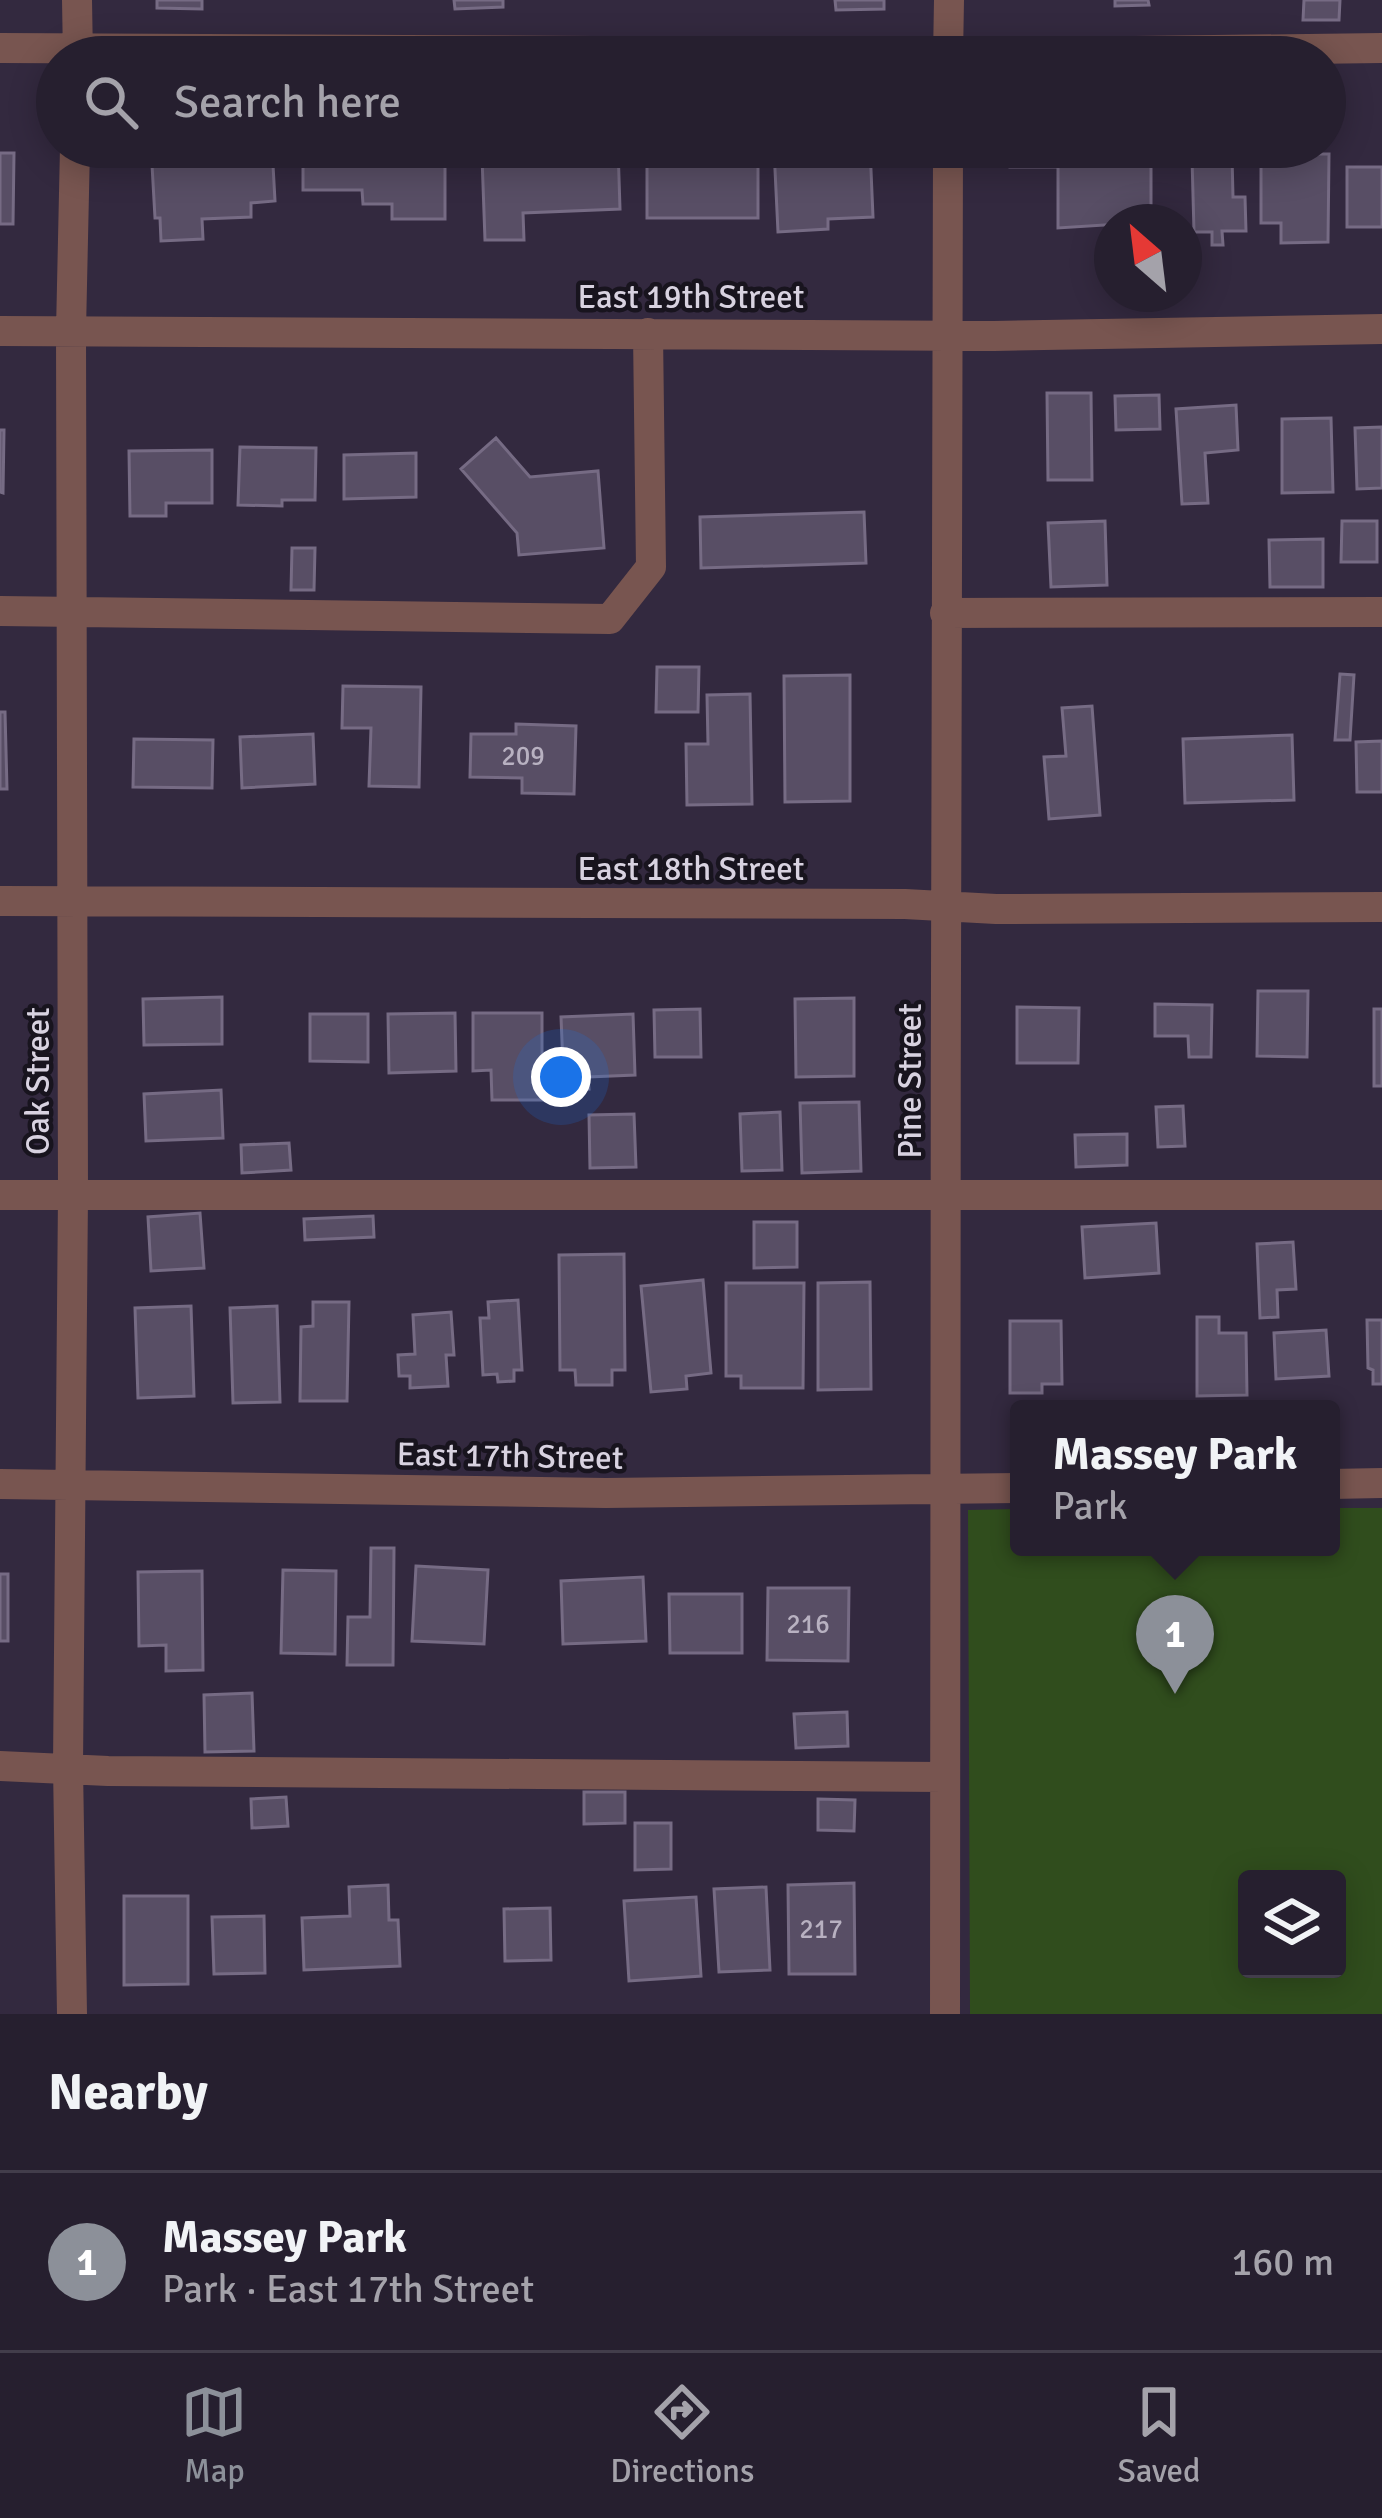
<!DOCTYPE html>
<html lang="en">
<head>
<meta charset="utf-8">
<style>
  :root { --surface:#261f2f; --page:#2e2737; --text:#f1f3f6; --muted:#a4a2aa; --line:#423d4b; --accent:#8c9099 }
  body { margin:0; font-family:Signika,sans-serif; background:var(--page); color:var(--text) }
  .controls { position:absolute; right:36px; bottom:36px; display:grid; overflow:hidden; border-radius:12px; box-shadow:0 6px 30px #0003 }
  .controls button { width:108px; height:108px; display:grid; place-items:center; padding:0; border:0; border-bottom:3px solid var(--line); background:var(--surface); color:var(--text); font:60px sans-serif }
  .compass { position:absolute; left:1094px; top:204px; width:108px; height:108px; border-radius:50%; background:var(--surface); box-shadow:0 6px 30px #0003; rotate:332deg }
  .you { position:absolute; left:561px; top:1077px; width:42px; height:42px; margin:-30px; border:9px solid #fff; border-radius:50%; background:#1a73e8; box-shadow:0 0 0 18px #1a73e833 }
  .badge { display:grid; place-items:center; width:78px; height:78px; border-radius:50%; background:var(--accent); color:#fff; font-size:39px; font-weight:700 }
  .pin { position:absolute; translate:-50% -99px; filter:drop-shadow(0 3px 6px #0008) }
  .pin::after { content:''; position:absolute; top:63px; width:42px; height:36px; background:inherit; clip-path:polygon(0 0,100% 0,50% 100%) }
  .popup { position:absolute; left:1010px; top:1400px; width:330px; height:156px; box-sizing:border-box; display:grid; place-content:center; border-radius:12px; background:var(--surface); filter:drop-shadow(0 3px 9px #0005); font-size:39px; white-space:nowrap; color:var(--muted) }
  .popup b { font-size:45px; color:var(--text) }
  .popup::after { content:''; position:absolute; left:50%; top:100%; margin-left:-24px; border:24px solid transparent; border-top-color:var(--surface) }
  .list { margin:0; padding:0; list-style:none }
  h2 { display:flex; justify-content:space-between; align-items:center; height:156px; margin:0; padding:0 48px; font-size:51px }
  h2 small { font-size:39px; font-weight:400; color:var(--muted) }
  .list li { display:grid; grid-template-columns:78px 1fr auto; gap:36px; align-items:center; box-sizing:border-box; height:180px; padding:0 48px; border-top:3px solid var(--line) }
  .list b { display:block; font-size:45px; white-space:nowrap }
  .list p { margin:0; font-size:39px; white-space:nowrap; color:var(--muted) }
  .list em { font-size:39px; font-style:normal; color:var(--muted) }
  .icon { flex:none; width:66px; height:66px; fill:none; stroke:currentColor; stroke-width:2; stroke-linecap:round; stroke-linejoin:round }
  .map { position:relative; flex:none; width:1382px; height:2014px; overflow:hidden }
  .search { position:absolute; background:var(--surface); box-shadow:0 6px 30px #0003; left:36px; right:36px; top:36px; height:132px; display:flex; align-items:center; gap:30px; box-sizing:border-box; padding:0 42px; border-radius:66px; color:var(--muted); font-size:45px }
  .sheet { height:336px; background:var(--surface) }
  nav { display:flex; justify-content:space-around; align-items:center; box-sizing:border-box; height:168px; border-top:3px solid var(--line); background:var(--surface); font-size:33px; color:var(--muted) }
  nav a { display:grid; justify-items:center; gap:6px }
  nav .on { color:var(--accent) }
  .map>svg:first-child { display:block }
  .green { fill:#304d1d; fill-rule:evenodd }
  .building { fill:#584e65; stroke:#766b84; stroke-width:3 }
  .lines { fill:none; stroke-linecap:round; stroke-linejoin:round }
  .minor { stroke:#785550; stroke-width:30 }
  .labels { text-anchor:middle; stroke-width:9; stroke-linejoin:round; paint-order:stroke }
  .number-label { font-size:27px; fill:#b8b1c1 }
  .street-label { font-size:33px; fill:#d8d2e0; stroke:#18141e }
</style>
</head>
<body>
<div class="map">
<svg width="1382" height="2014" viewBox="0 0 1382 2014">
  <rect width="100%" height="100%" fill="#33293f"/>
  <path class="green" d="M1331,1508H1382V2014H970L968,1510L1019,1509V1547H1331ZM1247,1879H1337V1969H1247Z"/>
  <path class="building" d="M157,0H202V9L157,8Z
    M454,0H503V7L455,9Z
    M835,0H884V9L836,10Z
    M1115,0H1148L1149,5L1115,6Z
    M1304,0H1340L1339,20H1303Z
    M151,147H272L275,201L251,203V217L202,219L203,239L161,241L160,218H155Z
    M303,147H445V219H392V204H363L362,190H303Z
    M548,147H618L620,209L523,213L524,240H485L482,157L548,155Z
    M647,147H758V218H647Z
    M870,147L873,217L828,219V229L778,232L774,149Z
    M1010,147H1151V222L1058,228V167H1010Z
    M0,153H14L13,224H0Z
    M1261,154H1329L1328,242L1281,243V223H1261Z
    M1232,156L1233,197H1245L1246,231H1222L1223,245H1212V232H1194L1192,158Z
    M1347,167H1382V227H1347Z
    M1047,393H1091L1092,480H1048Z
    M1159,395L1160,429L1116,430L1115,396Z
    M1236,405L1238,450L1205,453L1208,503L1182,504L1176,409Z
    M1331,418L1333,492L1282,493V419Z
    M1382,427V488L1357,489L1355,428Z
    M0,430H4L3,493L0,492Z
    M496,438L530,477L598,471L604,548L519,555L517,533L461,469Z
    M240,447L316,448L315,500H282V506L238,505Z
    M212,450V503H166V516H130L129,451Z
    M416,453V497L344,499V455Z
    M864,512L866,563L701,568L700,517Z
    M1105,521L1107,585L1051,587L1048,523Z
    M1342,521H1377V562H1341Z
    M1323,539V587H1270L1269,540Z
    M292,548H315L314,590H291Z
    M657,667H699L698,712H656Z
    M1340,674L1354,675L1350,740H1335Z
    M850,675V801L785,802L784,676Z
    M343,686L421,687L419,787L369,786L371,728H342Z
    M750,694L752,804L687,805L686,744H708L707,695Z
    M1092,706L1100,815L1049,819L1044,757L1066,756L1062,708Z
    M0,712H5L7,789H0Z
    M516,724L576,726L574,794L522,793V778L470,777L471,734H516Z
    M313,734L315,784L242,788L240,737Z
    M1292,735L1294,800L1185,803L1183,739Z
    M134,739L213,740L212,788L133,787Z
    M1382,741V792H1357L1356,742Z
    M1258,991H1308L1307,1057L1257,1056Z
    M222,997V1044L144,1045L143,999Z
    M854,998V1076L796,1077L795,999Z
    M1155,1004L1212,1005L1211,1057H1189L1188,1036H1155Z
    M1017,1007L1079,1008L1078,1063H1017Z
    M700,1009L701,1057H655L654,1010Z
    M1374,1009H1382V1086H1374Z
    M455,1013L456,1071L389,1073L388,1014Z
    M473,1013H542V1100H492L491,1070L473,1071Z
    M310,1014H368V1062L310,1061Z
    M633,1014L635,1075L588,1077L589,1089L564,1090L561,1017Z
    M221,1090L223,1138L146,1141L144,1094Z
    M859,1102L861,1171L802,1173L800,1103Z
    M1183,1106L1185,1146L1158,1147L1156,1107Z
    M780,1112L782,1170L742,1171L740,1114Z
    M634,1114L636,1167L590,1168L589,1115Z
    M1127,1134V1165L1076,1167L1075,1135Z
    M289,1143L291,1170L242,1173L241,1145Z
    M200,1213L204,1268L151,1271L148,1217Z
    M373,1216L374,1237L305,1240L304,1219Z
    M754,1222H797V1267L754,1268Z
    M1156,1223L1159,1273L1085,1278L1082,1227Z
    M1293,1242L1296,1289L1277,1290L1278,1317L1260,1318L1257,1244Z
    M624,1254L625,1370H612V1385H576L575,1370H560L559,1255Z
    M703,1280L711,1373L686,1376L687,1389L651,1392L641,1286Z
    M870,1282L871,1389L818,1390V1283Z
    M726,1283H804L803,1388H741V1376H726Z
    M518,1300L522,1370H514V1381L498,1382L497,1374L483,1375L480,1318H489L488,1302Z
    M313,1302H349L347,1401H300L301,1327L313,1326Z
    M191,1306L194,1396L138,1398L135,1308Z
    M277,1306L280,1402L233,1403L230,1308Z
    M451,1312L454,1355H446L448,1386L410,1388V1376H399L398,1355L415,1354L413,1315Z
    M1197,1317H1219V1333H1246L1247,1395L1197,1396Z
    M1367,1320H1382V1384H1373V1370L1368,1368Z
    M1010,1321H1061L1062,1384H1042V1393H1010Z
    M1326,1330L1329,1376L1276,1379L1274,1333Z
    M371,1548H394L393,1665H347L348,1617H370Z
    M416,1566L488,1570L484,1644L412,1641Z
    M283,1570L336,1571L335,1654L281,1653Z
    M202,1571L203,1670L166,1671V1645L139,1646L138,1572Z
    M0,1574H8V1641H0Z
    M643,1577L646,1641L563,1644L561,1581Z
    M768,1588H849L848,1661L767,1660Z
    M669,1594H742V1653H670Z
    M252,1693L254,1751L205,1752L204,1695Z
    M847,1712L848,1746L796,1748L794,1714Z
    M584,1792H625V1823L584,1824Z
    M286,1797L288,1826L252,1828L251,1799Z
    M818,1799L855,1800L854,1831L818,1830Z
    M635,1823H671V1869L635,1870Z
    M854,1883L855,1974H789L788,1885Z
    M388,1885L389,1920H398L400,1966L304,1970L302,1918L350,1916L349,1887Z
    M766,1887L770,1970L719,1972L714,1889Z
    M124,1896H188V1984L124,1985Z
    M696,1897L701,1976L629,1981L624,1901Z
    M550,1908L551,1960L505,1961L504,1909Z
    M264,1916L265,1973L214,1974L212,1917Z"/>
  <g class="lines">
    <path class="minor" d="M77,0L78,57
      M0,48L982,53L1382,48
      M948,57L949,0
      M0,331L994,336L1382,329
      M0,611L610,619L651,567L648,333
      M945,613L1382,612
      M0,901L905,904L996,909L1382,907
      M0,1195H1382
      M0,1484L606,1493L1019,1488
      M1331,1484L1382,1483
      M0,1766L108,1771L943,1777
      M72,2014L68,1767L73,1194L71,331L75,147
      M945,2014C943,1392 948,769 948,147"/>
  </g>
  <g class="labels">
    <g class="number-label">
      <text x="523" y="765">209</text>
      <text x="808" y="1633">216</text>
      <text x="821" y="1938">217</text>
    </g>
    <g class="street-label">
      <text x="691" y="308">East 19th Street</text>
      <text x="691" y="880">East 18th Street</text>
      <text transform="translate(37 1081) rotate(-90)" y="12">Oak Street</text>
      <text transform="translate(909 1081) rotate(-90)" y="12">Pine Street</text>
      <text transform="translate(510 1455) rotate(1)" y="12">East 17th Street</text>
    </g>
  </g>
</svg>
<div class="controls">
<button><svg class="icon" aria-label="layers" viewBox="0 0 24 24"><path d="M12 4l9 5-9 5-9-5zM3 14l9 5 9-5"/></svg></button>
</div>
<svg class="compass" viewBox="-18 -18 36 36"><path d="M0-13l5 13h-10z" fill="#e53935"/><path d="M0 13l5-13h-10z" fill="#a4a2aa"/></svg>
<div class="you"></div>
<div class="pin badge" style="left:1175px;top:1694px">1</div>
<div class="popup"><b>Massey Park</b>Park</div>
<div class="search"><svg class="icon" aria-label="search" viewBox="0 0 24 24"><circle cx="10" cy="10" r="6"/><path d="M15 15l6 6"/></svg>Search here</div>
</div>
<section class="sheet">
<h2>Nearby<small></small></h2>
<ul class="list">
<li><span class="badge">1</span><div><b>Massey Park</b><p>Park · East 17th Street</p></div><em>160 m</em></li>
</ul>
</section>
<nav>
<a class="on"><svg class="icon" aria-label="map" viewBox="0 0 24 24"><path d="M3 6l6-2 6 2 6-2v14l-6 2-6-2-6 2zM9 4v14M15 6v14"/></svg>Map</a>
<a><svg class="icon" aria-label="directions" viewBox="0 0 24 24"><path d="M12 3l9 9-9 9-9-9zM9 14v-3h6M13 9l2 2-2 2"/></svg>Directions</a>
<a><svg class="icon" aria-label="saved" viewBox="0 0 24 24"><path d="M7 4h10v16l-5-4-5 4z"/></svg>Saved</a>
</nav>
</body>
</html>
